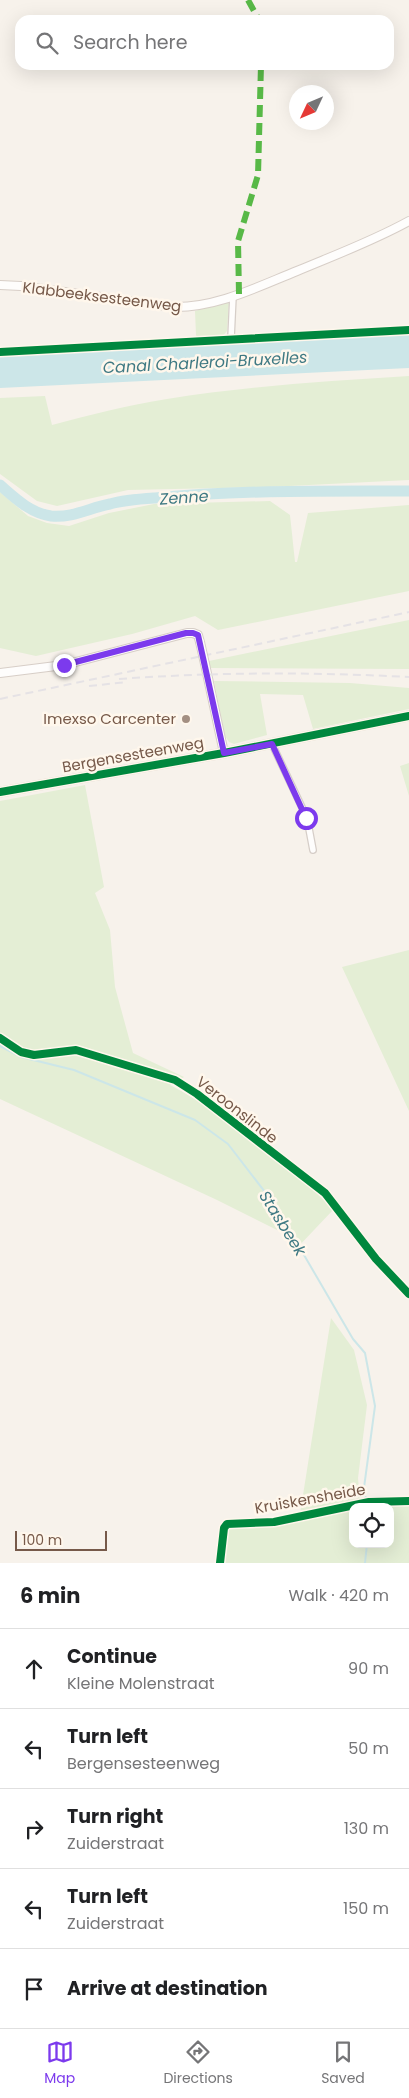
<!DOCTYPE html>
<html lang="en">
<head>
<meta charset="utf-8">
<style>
  :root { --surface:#fff; --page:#f6f6f6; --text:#202124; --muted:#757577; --line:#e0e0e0; --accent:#7c3aed }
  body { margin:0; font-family:Poppins,sans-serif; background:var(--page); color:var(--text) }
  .controls { position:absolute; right:15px; bottom:15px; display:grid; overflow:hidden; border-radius:10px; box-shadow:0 5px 20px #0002 }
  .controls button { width:45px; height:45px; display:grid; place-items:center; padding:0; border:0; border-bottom:1px solid var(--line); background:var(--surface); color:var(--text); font:25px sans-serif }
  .compass { position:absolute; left:289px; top:85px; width:45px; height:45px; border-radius:50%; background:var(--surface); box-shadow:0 5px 20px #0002; rotate:226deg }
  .scale { position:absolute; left:15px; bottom:12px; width:92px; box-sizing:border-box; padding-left:5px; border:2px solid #765949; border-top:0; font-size:14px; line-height:18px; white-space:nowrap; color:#765949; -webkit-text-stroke:4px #fff7ec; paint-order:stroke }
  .stop { position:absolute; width:15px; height:15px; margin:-11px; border:4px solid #7c3aed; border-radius:50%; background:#fff }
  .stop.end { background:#7c3aed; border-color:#fff; box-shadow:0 1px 5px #0008 }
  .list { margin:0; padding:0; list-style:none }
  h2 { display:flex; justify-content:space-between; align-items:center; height:65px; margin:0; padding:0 20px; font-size:21px }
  h2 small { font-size:16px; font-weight:400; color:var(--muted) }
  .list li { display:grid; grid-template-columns:32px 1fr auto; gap:15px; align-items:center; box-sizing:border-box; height:80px; padding:0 20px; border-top:1px solid var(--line) }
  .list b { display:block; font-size:19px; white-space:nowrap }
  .list p { margin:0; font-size:16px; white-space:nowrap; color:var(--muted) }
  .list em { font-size:16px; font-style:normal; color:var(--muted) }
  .icon { flex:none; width:28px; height:28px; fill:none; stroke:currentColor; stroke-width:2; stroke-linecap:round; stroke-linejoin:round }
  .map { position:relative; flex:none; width:409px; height:1563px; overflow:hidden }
  .search { position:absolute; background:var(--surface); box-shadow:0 5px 20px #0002; left:15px; right:15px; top:15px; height:55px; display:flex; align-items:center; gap:12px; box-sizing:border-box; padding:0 18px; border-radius:15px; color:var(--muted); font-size:19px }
  .sheet { height:465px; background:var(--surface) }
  nav { display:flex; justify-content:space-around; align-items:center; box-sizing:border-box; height:70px; border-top:1px solid var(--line); background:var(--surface); font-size:14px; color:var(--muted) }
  nav a { display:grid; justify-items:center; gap:2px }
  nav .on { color:var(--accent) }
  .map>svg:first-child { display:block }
  .green { fill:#e4eed5 }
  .water { fill:#cce6e8 }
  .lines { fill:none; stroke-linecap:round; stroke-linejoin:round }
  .stream { stroke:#cce6e8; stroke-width:2 }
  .river { stroke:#cce6e8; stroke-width:11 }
  .street-casing { stroke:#d6cec8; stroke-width:8 }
  .secondary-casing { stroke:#d7cec7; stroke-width:10 }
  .primary-casing { stroke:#d8cfc9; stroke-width:11 }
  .street { stroke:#fefdfc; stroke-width:5.5 }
  .secondary { stroke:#fefdfc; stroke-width:8 }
  .primary { stroke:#f3ede5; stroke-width:9 }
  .rail { stroke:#e5e2e5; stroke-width:2; stroke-dasharray:8 5; stroke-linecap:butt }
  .secondary-bridge-casing { stroke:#d7cec7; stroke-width:10; stroke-linecap:butt }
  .secondary-bridge { stroke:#fefdfc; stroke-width:8 }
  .quiet { stroke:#58b947; stroke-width:6; stroke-dasharray:12 6; stroke-linecap:butt }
  .cycleway-casing { stroke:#fff7ec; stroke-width:11 }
  .cycleway { stroke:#00873e; stroke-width:8 }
  .route { stroke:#7c3aed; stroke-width:6 }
  .poi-dot { fill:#a38f82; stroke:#fff7ec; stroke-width:2 }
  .labels { text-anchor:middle; stroke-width:5; stroke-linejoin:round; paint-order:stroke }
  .street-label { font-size:15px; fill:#765949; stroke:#fff7ec }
  .poi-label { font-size:15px; fill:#765949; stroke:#fff7ec; text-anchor:end }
  .water-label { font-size:16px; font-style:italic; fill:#3f7983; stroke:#fff7ec }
</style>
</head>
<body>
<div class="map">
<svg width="409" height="1563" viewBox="0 0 409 1563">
  <rect width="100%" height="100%" fill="#f7f2eb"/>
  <path class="green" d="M229,301L227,331L222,337L198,338L196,335L195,311Z
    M409,376V480L269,487L128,490L57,506L37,501L0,474V398L45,396L52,425C90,415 128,405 167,399C247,386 329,381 409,376Z
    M0,492L28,516L47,523L69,526L109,513L154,504L270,501L290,515L295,562H297L308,513L409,505V591L218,630L195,616L132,634L36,656L0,648Z
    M409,620V669L210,668L209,661Z
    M214,681L350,683L409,688V709L313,729L303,695L260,694L267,735L234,744L229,742L225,736Z
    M409,763V796L400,766Z
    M85,785L104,887L95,893L110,930L115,987L133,1053L184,1077L170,1085C204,1102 232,1126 262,1150C286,1168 313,1187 333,1210L296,1249L283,1233L217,1200L0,1099V801Z
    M409,950V1111L342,967Z
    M331,1318L354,1350L367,1405L358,1478L360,1500L300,1514Z
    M409,1504V1563H222C224,1551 222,1535 232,1527L277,1526L353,1509V1544H390V1507H363Z"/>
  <path class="water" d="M409,332V368L0,388V355Z"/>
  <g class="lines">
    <path class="stream" d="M0,1046L21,1057L74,1070L195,1120L228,1144L275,1205L287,1230L297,1243L353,1339L365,1353L375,1406L363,1495L367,1498L383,1497
      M365,1563L367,1544"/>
    <path class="river" d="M0,485C15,498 30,513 51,516C73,518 89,508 110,504C124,500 140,499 155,498C239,490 325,491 409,491"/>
    <g class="street-casing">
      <path id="street" d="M231,338L233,296
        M272,744L307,818L313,850
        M0,1038L21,1052L34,1055L76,1050L175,1080L197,1094L325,1193L376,1259L409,1294
        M220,1563L224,1528L227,1524L274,1522L369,1502L409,1501"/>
    </g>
    <g class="secondary-casing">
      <path id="secondary" d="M0,285L21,286L173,307C216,308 257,287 297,271C335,255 373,241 409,221
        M205,664L224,753
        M0,673L64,665L187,633H193L198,635L200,642"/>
    </g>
    <g class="primary-casing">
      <path id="primary" d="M0,792L224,753L409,716"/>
    </g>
    <use href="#street" class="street"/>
    <use href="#secondary" class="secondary"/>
    <use href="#primary" class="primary"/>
    <path class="rail" d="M119,679C216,672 312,672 409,677
      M89,686L127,682
      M0,699L409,612"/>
    <g class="secondary-bridge-casing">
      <path id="secondary-bridge" d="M200,642L205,664"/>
    </g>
    <use href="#secondary-bridge" class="secondary-bridge"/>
    <path class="quiet" d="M248,0L259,20
      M239,294L238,241L258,175L261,65"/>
    <g class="cycleway-casing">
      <path id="cycleway" d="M0,352L409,330
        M0,792L224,753L409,716
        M0,1038L21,1052L34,1055L76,1050L175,1080L197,1094L325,1193L376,1259L409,1294
        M220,1563L224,1528L227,1524L274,1522L369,1502L409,1501"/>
    </g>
    <use href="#cycleway" class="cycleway"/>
  </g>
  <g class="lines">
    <path class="route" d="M64,665L186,633H193L198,635L224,753L272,744L306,818"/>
  </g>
  <circle class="poi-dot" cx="186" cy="719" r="5"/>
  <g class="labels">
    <g class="street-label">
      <text transform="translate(102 297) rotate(7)" y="5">Klabbeeksesteenweg</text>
      <text transform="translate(133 755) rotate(-10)" y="5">Bergensesteenweg</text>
      <text transform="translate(237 1110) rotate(38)" y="5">Veroonslinde</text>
      <text transform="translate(310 1499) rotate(-10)" y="5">Kruiskensheide</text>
    </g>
    <g class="poi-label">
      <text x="176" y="724">Imexso Carcenter</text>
    </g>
    <g class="water-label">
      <text transform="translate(205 362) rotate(-3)" y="6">Canal Charleroi-Bruxelles</text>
      <text transform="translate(184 497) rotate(-4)" y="6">Zenne</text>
      <text transform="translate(283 1223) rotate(58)" y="6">Stasbeek</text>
    </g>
  </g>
</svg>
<div class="controls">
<button><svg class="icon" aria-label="locate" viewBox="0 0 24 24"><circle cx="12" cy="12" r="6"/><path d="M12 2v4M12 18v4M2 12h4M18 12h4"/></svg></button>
</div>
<svg class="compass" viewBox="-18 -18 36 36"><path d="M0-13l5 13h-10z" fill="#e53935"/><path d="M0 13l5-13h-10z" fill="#757577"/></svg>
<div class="scale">100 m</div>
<div class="stop" style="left:306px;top:818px"></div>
<div class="stop end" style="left:64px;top:665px"></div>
<div class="search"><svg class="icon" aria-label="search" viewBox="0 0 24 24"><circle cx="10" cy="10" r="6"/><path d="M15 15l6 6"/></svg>Search here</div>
</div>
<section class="sheet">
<h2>6 min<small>Walk · 420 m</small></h2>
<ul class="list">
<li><svg class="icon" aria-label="ahead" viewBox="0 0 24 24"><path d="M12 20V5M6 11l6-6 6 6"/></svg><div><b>Continue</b><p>Kleine Molenstraat</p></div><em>90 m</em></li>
<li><svg class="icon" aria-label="left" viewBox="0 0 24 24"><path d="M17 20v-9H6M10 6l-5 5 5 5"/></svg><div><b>Turn left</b><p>Bergensesteenweg</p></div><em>50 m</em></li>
<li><svg class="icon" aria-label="right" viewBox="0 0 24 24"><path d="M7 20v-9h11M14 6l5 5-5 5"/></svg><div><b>Turn right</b><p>Zuiderstraat</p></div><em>130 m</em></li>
<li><svg class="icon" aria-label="left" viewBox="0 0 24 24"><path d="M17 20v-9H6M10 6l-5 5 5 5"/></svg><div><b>Turn left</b><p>Zuiderstraat</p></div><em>150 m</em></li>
<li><svg class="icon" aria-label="arrive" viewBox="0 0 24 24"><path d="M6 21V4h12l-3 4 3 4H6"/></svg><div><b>Arrive at destination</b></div></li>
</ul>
</section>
<nav>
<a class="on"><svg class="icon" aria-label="map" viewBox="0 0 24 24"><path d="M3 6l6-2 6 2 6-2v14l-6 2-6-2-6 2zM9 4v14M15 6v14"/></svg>Map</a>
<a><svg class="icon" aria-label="directions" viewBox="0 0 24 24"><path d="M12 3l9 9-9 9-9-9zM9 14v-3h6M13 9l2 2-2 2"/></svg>Directions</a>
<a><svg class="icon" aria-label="saved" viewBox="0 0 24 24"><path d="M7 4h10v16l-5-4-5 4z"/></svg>Saved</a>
</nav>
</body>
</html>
